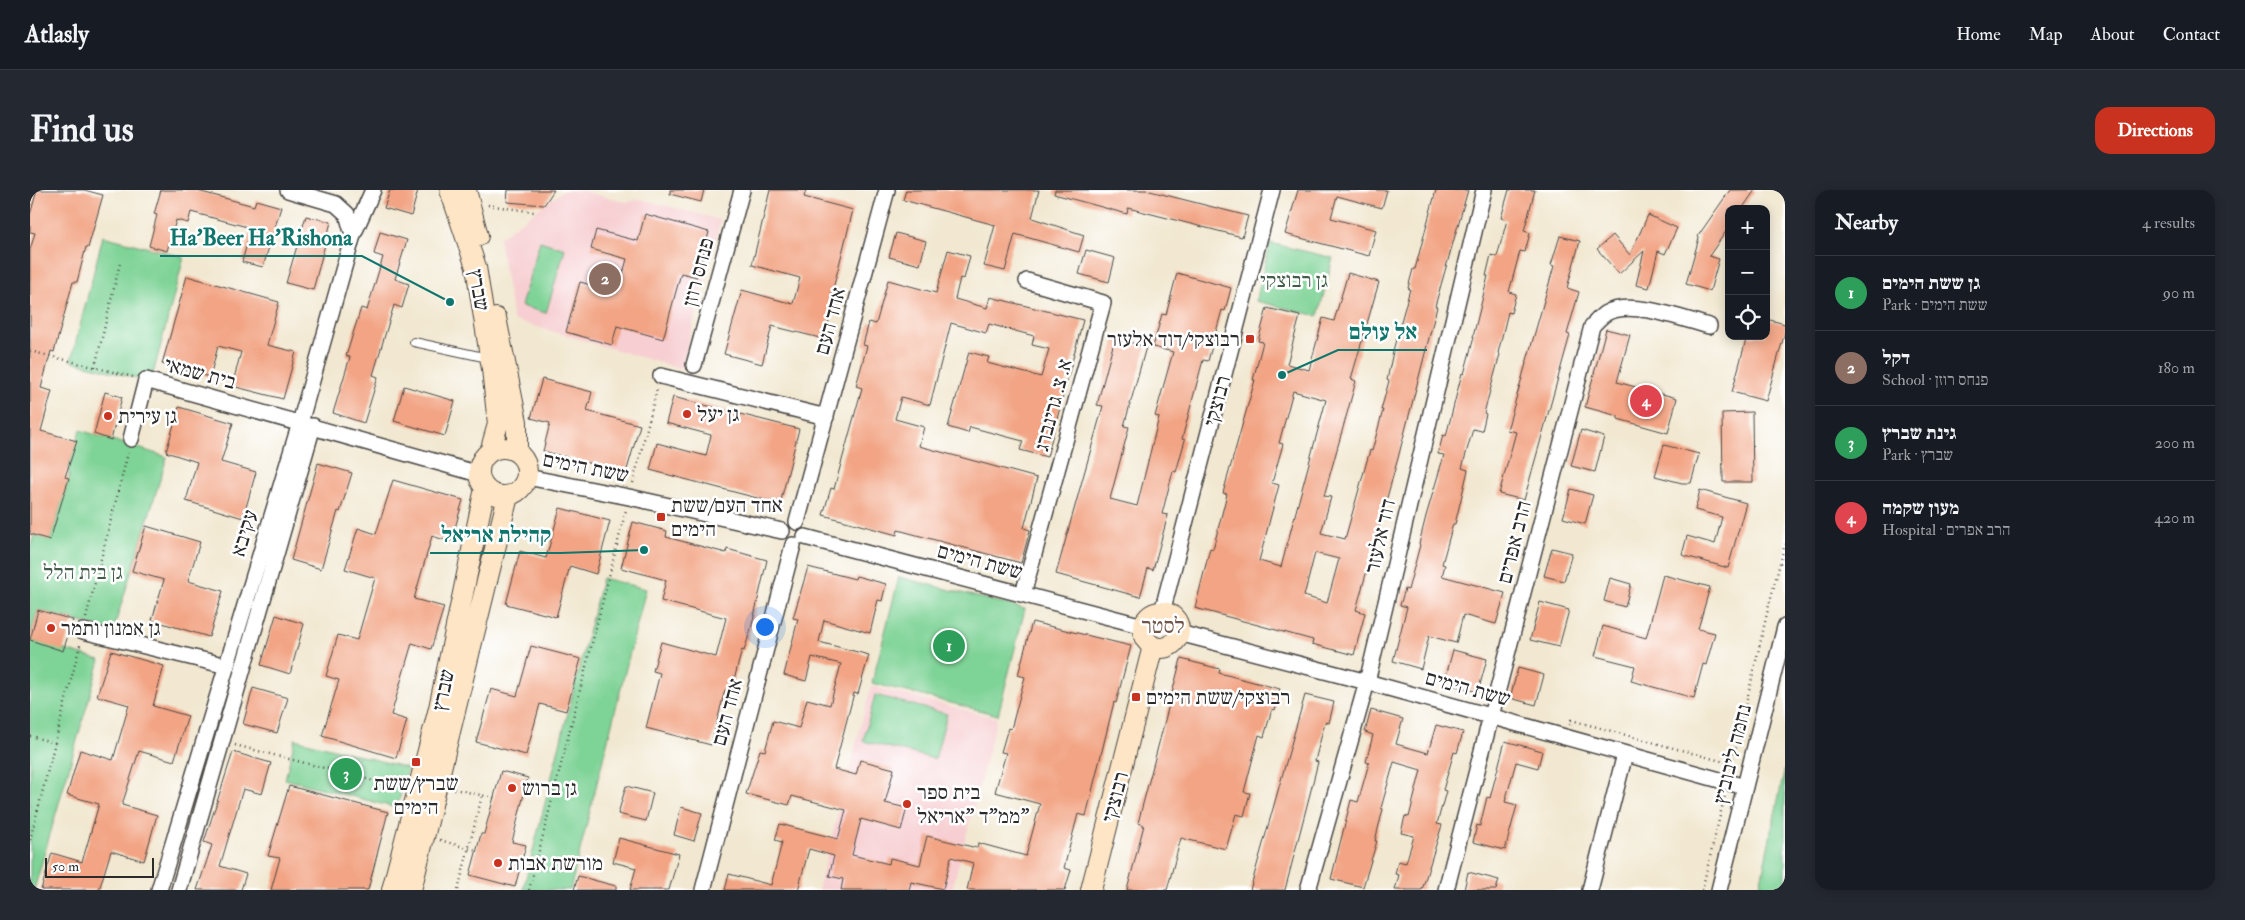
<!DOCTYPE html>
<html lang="en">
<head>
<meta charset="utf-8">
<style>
  :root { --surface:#171b24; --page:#242831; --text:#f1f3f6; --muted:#9ea1a6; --line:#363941; --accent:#c8321e }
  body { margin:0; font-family:"IM FELL Double Pica","Frank Ruhl Libre",serif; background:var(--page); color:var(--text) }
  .controls { position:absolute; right:15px; top:15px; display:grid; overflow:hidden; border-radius:10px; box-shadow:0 2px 12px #0003 }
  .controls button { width:45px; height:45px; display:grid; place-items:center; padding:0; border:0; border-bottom:1px solid var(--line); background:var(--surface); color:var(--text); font:25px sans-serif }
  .scale { position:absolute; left:15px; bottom:12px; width:109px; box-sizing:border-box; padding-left:5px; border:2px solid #2b2b2b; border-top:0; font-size:14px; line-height:18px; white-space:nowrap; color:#2b2b2b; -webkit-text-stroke:4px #fff; paint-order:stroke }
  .you { position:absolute; left:734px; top:436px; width:18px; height:18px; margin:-12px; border:4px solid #fff; border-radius:50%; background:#1a73e8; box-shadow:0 0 0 8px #1a73e833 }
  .badge { display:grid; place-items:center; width:32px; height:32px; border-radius:50%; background:var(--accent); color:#fff; font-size:16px; font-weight:700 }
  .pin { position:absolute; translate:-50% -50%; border:2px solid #fff; box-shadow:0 1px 5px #0006 }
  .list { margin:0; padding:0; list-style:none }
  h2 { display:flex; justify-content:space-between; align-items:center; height:65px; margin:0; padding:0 20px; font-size:21px }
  h2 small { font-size:16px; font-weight:400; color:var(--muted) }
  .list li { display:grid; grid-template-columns:32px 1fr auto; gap:15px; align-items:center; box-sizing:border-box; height:75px; padding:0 20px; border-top:1px solid var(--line) }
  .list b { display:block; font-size:19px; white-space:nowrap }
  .list p { margin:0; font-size:16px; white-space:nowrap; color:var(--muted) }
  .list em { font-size:16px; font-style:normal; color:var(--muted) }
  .icon { flex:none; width:28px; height:28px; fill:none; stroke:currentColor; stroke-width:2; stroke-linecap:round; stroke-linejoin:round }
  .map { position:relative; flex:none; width:1755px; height:700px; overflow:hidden; border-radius:15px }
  header { display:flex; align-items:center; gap:30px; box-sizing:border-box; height:70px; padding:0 25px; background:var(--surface); border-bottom:1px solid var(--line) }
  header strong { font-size:24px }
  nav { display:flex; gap:28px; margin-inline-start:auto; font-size:18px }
  .intro { display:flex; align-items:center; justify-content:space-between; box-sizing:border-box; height:120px; padding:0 30px }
  h1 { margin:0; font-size:35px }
  .button { padding:12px 22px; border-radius:15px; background:var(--accent); color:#fff; font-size:18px; font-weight:700 }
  main { display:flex; gap:30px; padding:0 30px }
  aside { flex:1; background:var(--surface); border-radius:15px; box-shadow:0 2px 12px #0003 }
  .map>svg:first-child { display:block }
  .built { fill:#f7cfd2 }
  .green { fill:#7ed396; stroke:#547f60 }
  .building { fill:#f2a484; fill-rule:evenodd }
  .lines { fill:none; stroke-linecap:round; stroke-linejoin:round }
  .lane-casing { stroke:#494744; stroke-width:10 }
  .street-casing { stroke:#494744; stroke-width:18 }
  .secondary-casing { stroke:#494744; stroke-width:22 }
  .path { stroke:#494744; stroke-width:2.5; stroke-dasharray:1 4; stroke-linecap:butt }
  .lane { stroke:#fff; stroke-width:8 }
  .street { stroke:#fff; stroke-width:15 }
  .secondary { stroke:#fde5c5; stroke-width:20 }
  .poi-dot { fill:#c8321e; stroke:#fff; stroke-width:2 }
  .labels { text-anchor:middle; stroke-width:5; stroke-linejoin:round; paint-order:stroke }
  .street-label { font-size:21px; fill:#2b2b2b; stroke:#fff }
  .park-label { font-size:21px; fill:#445d4b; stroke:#fff }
  .poi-label { font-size:21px; fill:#2b2b2b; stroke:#fff; text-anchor:start }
  .neighbourhood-label { font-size:22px; fill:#71554a; stroke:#fff }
  .leader { fill:none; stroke:#0f766e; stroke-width:2 }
  .callout-dot { fill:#0f766e; stroke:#fff; stroke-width:2 }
  .callout-label { font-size:22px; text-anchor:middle; font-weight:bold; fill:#0f766e; stroke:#fff; stroke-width:5; stroke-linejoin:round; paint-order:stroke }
</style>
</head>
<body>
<header>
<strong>Atlasly</strong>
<nav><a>Home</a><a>Map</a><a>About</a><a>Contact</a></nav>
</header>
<div class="intro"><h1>Find us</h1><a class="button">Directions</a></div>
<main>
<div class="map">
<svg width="1755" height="700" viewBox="0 0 1755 700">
  <rect width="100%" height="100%" fill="#fff"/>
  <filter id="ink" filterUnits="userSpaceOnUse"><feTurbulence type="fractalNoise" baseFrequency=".02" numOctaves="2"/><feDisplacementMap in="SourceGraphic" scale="10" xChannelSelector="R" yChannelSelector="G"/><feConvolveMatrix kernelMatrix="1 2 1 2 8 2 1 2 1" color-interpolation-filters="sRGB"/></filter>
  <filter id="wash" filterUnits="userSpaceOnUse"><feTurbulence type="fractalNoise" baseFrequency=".0096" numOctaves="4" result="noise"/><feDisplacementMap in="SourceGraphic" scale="20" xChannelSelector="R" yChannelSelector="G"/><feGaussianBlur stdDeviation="1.12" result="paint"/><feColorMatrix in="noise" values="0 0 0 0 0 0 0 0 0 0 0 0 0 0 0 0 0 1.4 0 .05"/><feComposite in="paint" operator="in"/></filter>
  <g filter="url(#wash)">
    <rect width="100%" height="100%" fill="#f2e8d1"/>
    <path class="built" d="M534,0H548L596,12L611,9L691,30L651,179L483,130L469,48Z
      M841,496L967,528L922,700H788Z"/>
    <path class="green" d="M73,46L154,67L121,192L41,171Z
      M510,51L535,59L516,123L491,116Z
      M1240,53L1303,68L1288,126L1226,111Z
      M50,240L137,267L83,441L8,420L0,446V358L4,345L20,350L39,288V275Z
      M869,387L995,419L968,525L842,493Z
      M572,388L616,399L540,700H493Z
      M0,450L70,470L4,700H0Z
      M845,505L917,524L905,569L833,551Z
      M265,549L378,578L367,618L255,589Z
      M1755,577V700H1729Z"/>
    <g id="blocks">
      <path class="building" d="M7,0H54L73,5L58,58L56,57L47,92H43L24,162L21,161L11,198L22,201L11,241L47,251L35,287L39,288L20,350L0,344V60L5,43L0,42V25Z
        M131,0H164L224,16L226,10L251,17L233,77L212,72L221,38L161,22L158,33L146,30L137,61L119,56L127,25L124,24Z
        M360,0H388L381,26L354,18Z
        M478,0H524L514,15L477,12Z
        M640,0H674L671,12L640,4Z
        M740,0H776L774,7L823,20L801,107L805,108L794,149L742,136L732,174L694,164L712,100L763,114L770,88L722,75Z
        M876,0H1009L1002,28L1054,45L1049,62L985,44L975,81L954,76L965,35L873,10Z
        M1025,0H1116L1218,26L1212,47L1098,18L1097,24L1024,4Z
        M1268,0H1357L1352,18L1307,6L1301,28L1346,40L1339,66L1255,44Z
        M1406,0H1438L1405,116L1407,117L1368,268L1326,420L1335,423L1324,465L1282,454L1283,450L1165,418L1180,358L1183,359L1197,304L1193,303L1225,190H1223L1233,152L1228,151L1237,118L1270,126L1257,174L1279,180L1293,128L1304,131L1318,83L1349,92L1321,189L1326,191L1294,306L1301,307L1291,343L1315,349L1340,260L1342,261L1353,220H1351L1359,191L1357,190L1364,157L1380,99L1378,98L1383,79H1385ZM1263,201L1296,210L1251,377L1229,371L1249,295L1242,293L1253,254L1249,253ZM1285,363L1309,369L1297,413L1274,406Z
        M1479,0H1505L1494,41L1500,43L1495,62L1490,61L1479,102L1486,104L1481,123L1478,122L1468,163L1470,164L1454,223L1456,224L1452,241L1443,239L1432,278L1438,280L1425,334H1423L1412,374L1415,375L1412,386L1475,403L1466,434L1433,425L1426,453L1399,446L1391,479L1363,471L1377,417L1370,415L1375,399L1378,400L1390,355L1389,354L1396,326L1414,265L1408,264L1413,245L1416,246L1432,183L1434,184L1444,147H1443L1458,86H1456L1461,65L1467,67L1477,30L1471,28Z
        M1700,0H1725L1712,19H1699V37L1679,66L1689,69L1680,101L1656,94L1669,48L1668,46Z
        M615,24L679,42L667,87L651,83L633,149L587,136L582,155L536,142L550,92L588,102L597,69L561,59L566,40L608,51Z
        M1618,25L1647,38L1635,64L1628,61L1619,98L1606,95L1614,61L1589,84L1567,59L1583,45L1600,65Z
        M276,26L301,32L283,100L256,93Z
        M350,42L377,50L365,89L379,94L372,118L364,115L343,185L348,187L334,233L303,223L320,167L316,166L331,118L337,120L353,67L344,64Z
        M866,43L896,51L890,75L859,67Z
        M1530,46L1550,51L1537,98L1549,102L1537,144L1540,145L1494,310L1469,304L1486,242L1477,240L1524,76L1521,75Z
        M918,60L940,66L934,89L930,88L925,109L957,118L960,107L1053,130L1017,267L990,260L993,251L940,237L938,243L918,237L939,162L959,167L957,173L1011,187L1019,159L1002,155L1004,146L959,134L956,143L921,133L900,215L871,207L865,229L894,237L889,256L1007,288L994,338L1000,340L991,373L868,340L867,345L793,325L801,298L804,299L832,198L826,196L837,156L833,155L839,132L846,134L858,90L906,103Z
        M1056,60L1085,68L1079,92L1049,84Z
        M1147,83L1201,98L1195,121L1192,120L1178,171L1173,170L1152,249L1155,250L1146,282L1143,281L1132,324L1138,325L1123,380L1118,378L1110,407L1026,384L1073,216L1067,215L1085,148L1116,157L1094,236L1099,237L1080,309L1107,316L1129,227L1125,226L1143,162L1123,157L1132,124L1136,125Z
        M157,86L249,112L237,155L266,162L253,209L202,196L211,162L188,156L180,187L132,174Z
        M1736,129L1755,134V142L1736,211L1702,202L1717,146H1736Z
        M1576,139L1600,145L1587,192L1647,208L1638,243L1588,229V226L1555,217Z
        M512,189L562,202L557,221L610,235L596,283L513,261L520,233L501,228Z
        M374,196L425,211L415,246L364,231Z
        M75,202L92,207L81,250L64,244Z
        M643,207L769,239L750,314L620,280L627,253L676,266L681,245L636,233Z
        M149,217L203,233L191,272L226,282L213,328L156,311L167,272L136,262Z
        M1722,222L1723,292H1693L1692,223Z
        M1551,240L1574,247L1565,282L1541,276Z
        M1634,255L1669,264L1661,293H1652L1625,286Z
        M288,273L322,283L310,322L308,321L291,379L261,370Z
        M363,290L433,310L421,352L402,346L384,409L414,417L401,459L382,453L361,525L377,530L366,568L292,546L309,490L296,486L308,445L327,450L345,388L315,379L328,338L346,344Z
        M1541,299L1563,305L1555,334L1533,328Z
        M1670,300L1716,313L1698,378L1652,365L1657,346L1685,354L1692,327L1665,320Z
        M530,318L580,331L566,384L540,376L526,427L476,414L490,361L516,368Z
        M603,332L637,341L636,347L696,363L697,359L737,370L722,435L714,461L712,460L701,501L695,500L681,555L616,538L630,483L623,481L631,452L686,467L696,428L631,411L636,390L591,378Z
        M116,336L170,352L158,391L193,401L179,447L122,430L134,390L102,381Z
        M1522,358L1542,363L1534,391L1514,386Z
        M778,377L825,389L826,386L856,394L852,411L848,410L840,443L794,430L789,452L839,465L828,504L824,503L804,579L826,585L830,570L864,579L855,613L877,618L871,640L831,629L822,665L859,674L860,668L890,675L897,646L947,658L948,653L996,666L1010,614L965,602L976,563L971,562L978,538L981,539L995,487L988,485L1002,432L1101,456L1086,513L1084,512L1056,626L1048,624L1034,678L1041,680L1035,700H937L943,673L921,667L913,699L881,692L879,700H811L813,689L799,686L804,666L779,659L768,700H695L699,684L741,695L752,652L745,650L750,634L808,649L816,620L762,606L759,615L716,604L730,560L735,561L743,531L769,538L777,509L800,515L811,474L782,467L776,491L754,485L768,429L763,428Z
        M1633,385L1680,397L1668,439L1685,443L1676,475L1673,474L1664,508L1601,491L1605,476L1565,466L1573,436L1616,448Z
        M1580,388L1601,394L1595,417L1574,411Z
        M1510,412L1539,420L1529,457L1500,450Z
        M8,420L43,430L33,461L0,450Z
        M246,425L274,434L260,484L231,475Z
        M501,456L551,469L536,521L510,514L496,565L446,552L461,499L487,506Z
        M1423,460L1457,469L1448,502L1414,493Z
        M81,461L134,476L123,516L158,526L144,571L109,561L92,615L127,625L114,671L81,661L69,700H11L22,663L52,672L69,614L37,605L50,560L83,570L99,515L67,506Z
        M1151,469L1190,479L1189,483L1250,499L1245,520L1242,519L1234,547L1229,545L1214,602L1220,603L1214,626L1206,624L1196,659L1151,648L1137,700H1097L1114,635L1108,633Z
        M1488,478L1514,485L1506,515L1480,508Z
        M223,498L258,508L247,543L213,534Z
        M1275,505L1304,512L1299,533L1295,532L1285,571L1288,572L1281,600L1255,700H1220Z
        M1341,520L1373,529L1366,554L1398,563L1406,535L1433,542L1427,563L1424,562L1413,600L1416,601L1407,634L1412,635L1392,700H1365L1369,685L1365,684L1368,671L1376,673L1384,646L1371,643L1375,626L1379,627L1391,580L1364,572L1351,618L1353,619L1345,651H1347L1333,697L1301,689L1321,610L1328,612L1339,573L1336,572L1343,545L1335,542Z
        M1475,551L1512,561L1508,578L1486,572L1475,612L1487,615L1475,660L1443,652L1447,635L1450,636L1457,607L1460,608Z
        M203,562L241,573L232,604L213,599L190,676L216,684L211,700H167L182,655L174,652Z
        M471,581L498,588L482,652L496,655L485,697L440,685L451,644H454Z
        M259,596L358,622L338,700H241L250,668L238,666Z
        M596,596L623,603L616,631L588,624Z
        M651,617L672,623L664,651L644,645Z
        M589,648L649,664L639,700H600L606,678L583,672Z
        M1438,682L1469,690L1466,700H1434Z
        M548,686L586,696V700H544Z"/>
    </g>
  </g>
  <g filter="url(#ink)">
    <use href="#blocks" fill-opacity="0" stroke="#494744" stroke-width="1"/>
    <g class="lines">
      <g class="lane-casing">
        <path id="lane" d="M384,152L458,168"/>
      </g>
      <g class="street-casing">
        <path id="street" d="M258,0L306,14L317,24L323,45
          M664,175L712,0
          M631,186L796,227
          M101,249L116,190L449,284
          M497,287L599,307L752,341
          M767,332L857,0
          M775,347L1113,436
          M993,404L1073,113L997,91
          M1132,422L1242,0
          M53,441L197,476
          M1149,443L1337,492L1715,597
          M129,700L270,233L323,45L343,0
          M149,700L283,236
          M673,700L763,355
          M1278,700L1337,492L1454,0
          M1416,700L1562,136C1566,132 1571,126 1576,123C1601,109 1653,129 1679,136
          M1560,700L1595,564
          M1689,700L1755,437"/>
      </g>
      <g class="secondary-casing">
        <path id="secondary" d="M420,0L446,77L462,179L468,234L460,262
          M436,0L448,46
          M466,128L487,232V262
          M449 282a24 24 0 1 1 48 0a24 24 0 1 1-48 0Z
          M1113 440a18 18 0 1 1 36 0a18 18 0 1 1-36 0Z
          M362,700L409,518L455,298
          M381,700L478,306
          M1061,700L1123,456"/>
      </g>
      <path class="path" d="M458,15L504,22
        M0,161L103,187
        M65,177L90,73
        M603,293L627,199
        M56,428L98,263
        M1540,535L1541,530L1702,574
        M0,546L25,553
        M205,555L371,598
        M1701,578L1739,415L1755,354
        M424,599L464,608
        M0,650L50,455
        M410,650L447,661
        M428,700L452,606
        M499,700L596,320
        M1672,700L1695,605"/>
      <use href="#lane" class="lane"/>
      <use href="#street" class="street"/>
      <use href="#secondary" class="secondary"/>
    </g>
  </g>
  <g class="poi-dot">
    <rect x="1215" y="144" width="10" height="10" rx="2.5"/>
    <circle cx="657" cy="224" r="5"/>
    <circle cx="78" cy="226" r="5"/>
    <rect x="626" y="322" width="10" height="10" rx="2.5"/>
    <circle cx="21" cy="438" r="5"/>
    <rect x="1101" y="502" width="10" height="10" rx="2.5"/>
    <rect x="381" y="567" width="10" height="10" rx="2.5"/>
    <circle cx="482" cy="598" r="5"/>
    <circle cx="877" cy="614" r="5"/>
    <circle cx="468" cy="673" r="5"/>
  </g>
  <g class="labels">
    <g class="street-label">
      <text transform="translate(668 82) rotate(-75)" y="7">פנחס רוזן</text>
      <text transform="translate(449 100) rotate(80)" y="7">שברץ</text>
      <text transform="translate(800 131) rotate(-75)" y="7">אחד העם</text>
      <text transform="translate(170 183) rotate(15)" y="7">בית שמאי</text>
      <text transform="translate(1187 211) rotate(-75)" y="7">רבוצקי</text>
      <text transform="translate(1023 215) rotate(-75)" y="7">א. צ. גרינברג</text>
      <text transform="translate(556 277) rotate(11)" y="7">ששת הימים</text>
      <text transform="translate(214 343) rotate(-73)" y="7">עקיבא</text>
      <text transform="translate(1350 346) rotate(-77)" y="7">דוד אלעזר</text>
      <text transform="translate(1484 352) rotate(-76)" y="7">הרב אפרים</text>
      <text transform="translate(950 371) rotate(15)" y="7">ששת הימים</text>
      <text transform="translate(1438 498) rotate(15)" y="7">ששת הימים</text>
      <text transform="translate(413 500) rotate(-78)" y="7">שברץ</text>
      <text transform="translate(697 522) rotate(-75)" y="7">אחד העם</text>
      <text transform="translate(1702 564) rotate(-76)" y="7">נחמה ליבוביץ</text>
      <text transform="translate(1085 607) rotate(-75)" y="7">רבוצקי</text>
    </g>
    <g class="park-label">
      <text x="1264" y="97">גן רבוצקי</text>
      <text x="53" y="389">גן בית הלל</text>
    </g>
    <g class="poi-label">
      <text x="1210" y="156" text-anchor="end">רבוצקי/דוד אלעזר</text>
      <text x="667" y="231">גן יעל</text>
      <text x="88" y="233">גן עירית</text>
      <text x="641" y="322">אחד העם/ששת<tspan x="641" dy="24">הימים</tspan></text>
      <text x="31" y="445">גן אמנון ותמר</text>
      <text x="1116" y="514">רבוצקי/ששת הימים</text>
      <text x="386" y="600" text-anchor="middle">שברץ/ששת<tspan x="386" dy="24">הימים</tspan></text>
      <text x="492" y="605">גן ברוש</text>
      <text x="887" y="609">בית ספר<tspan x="887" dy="24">ממ"ד "אריאל"</tspan></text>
      <text x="478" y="680">מורשת אבות</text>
    </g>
    <g class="neighbourhood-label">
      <text x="1133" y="443">לסטר</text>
    </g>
  </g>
  <path class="leader" d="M420 112L332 66H130M1252 185L1308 160H1397M614 360L531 363H400"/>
  <g class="callout-dot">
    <circle cx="420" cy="112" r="5"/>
    <circle cx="1252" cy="185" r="5"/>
    <circle cx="614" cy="360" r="5"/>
  </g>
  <g class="callout-label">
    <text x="231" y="55">Ha'Beer Ha'Rishona</text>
    <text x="1353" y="149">אל עולם</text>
    <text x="466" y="352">קהילת אריאל</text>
  </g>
</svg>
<div class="controls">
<button>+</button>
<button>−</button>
<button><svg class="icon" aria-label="locate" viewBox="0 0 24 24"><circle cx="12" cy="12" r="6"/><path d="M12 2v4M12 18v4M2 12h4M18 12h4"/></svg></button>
</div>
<div class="scale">50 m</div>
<div class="you"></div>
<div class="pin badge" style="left:919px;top:456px;background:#2e9e5b">1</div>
<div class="pin badge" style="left:575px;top:89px;background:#8d6e63">2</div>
<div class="pin badge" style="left:316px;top:584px;background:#2e9e5b">3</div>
<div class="pin badge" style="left:1616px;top:211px;background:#e0444e">4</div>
</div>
<aside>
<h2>Nearby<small>4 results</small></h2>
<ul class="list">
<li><span class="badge" style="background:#2e9e5b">1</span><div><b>גן ששת הימים</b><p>Park · ששת הימים</p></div><em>90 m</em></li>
<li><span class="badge" style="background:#8d6e63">2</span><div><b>דקל</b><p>School · פנחס רוזן</p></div><em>180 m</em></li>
<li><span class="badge" style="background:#2e9e5b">3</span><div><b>גינת שברץ</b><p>Park · שברץ</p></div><em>200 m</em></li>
<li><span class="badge" style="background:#e0444e">4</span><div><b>מעון שקמה</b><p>Hospital · הרב אפרים</p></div><em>420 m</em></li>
</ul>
</aside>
</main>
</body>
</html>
